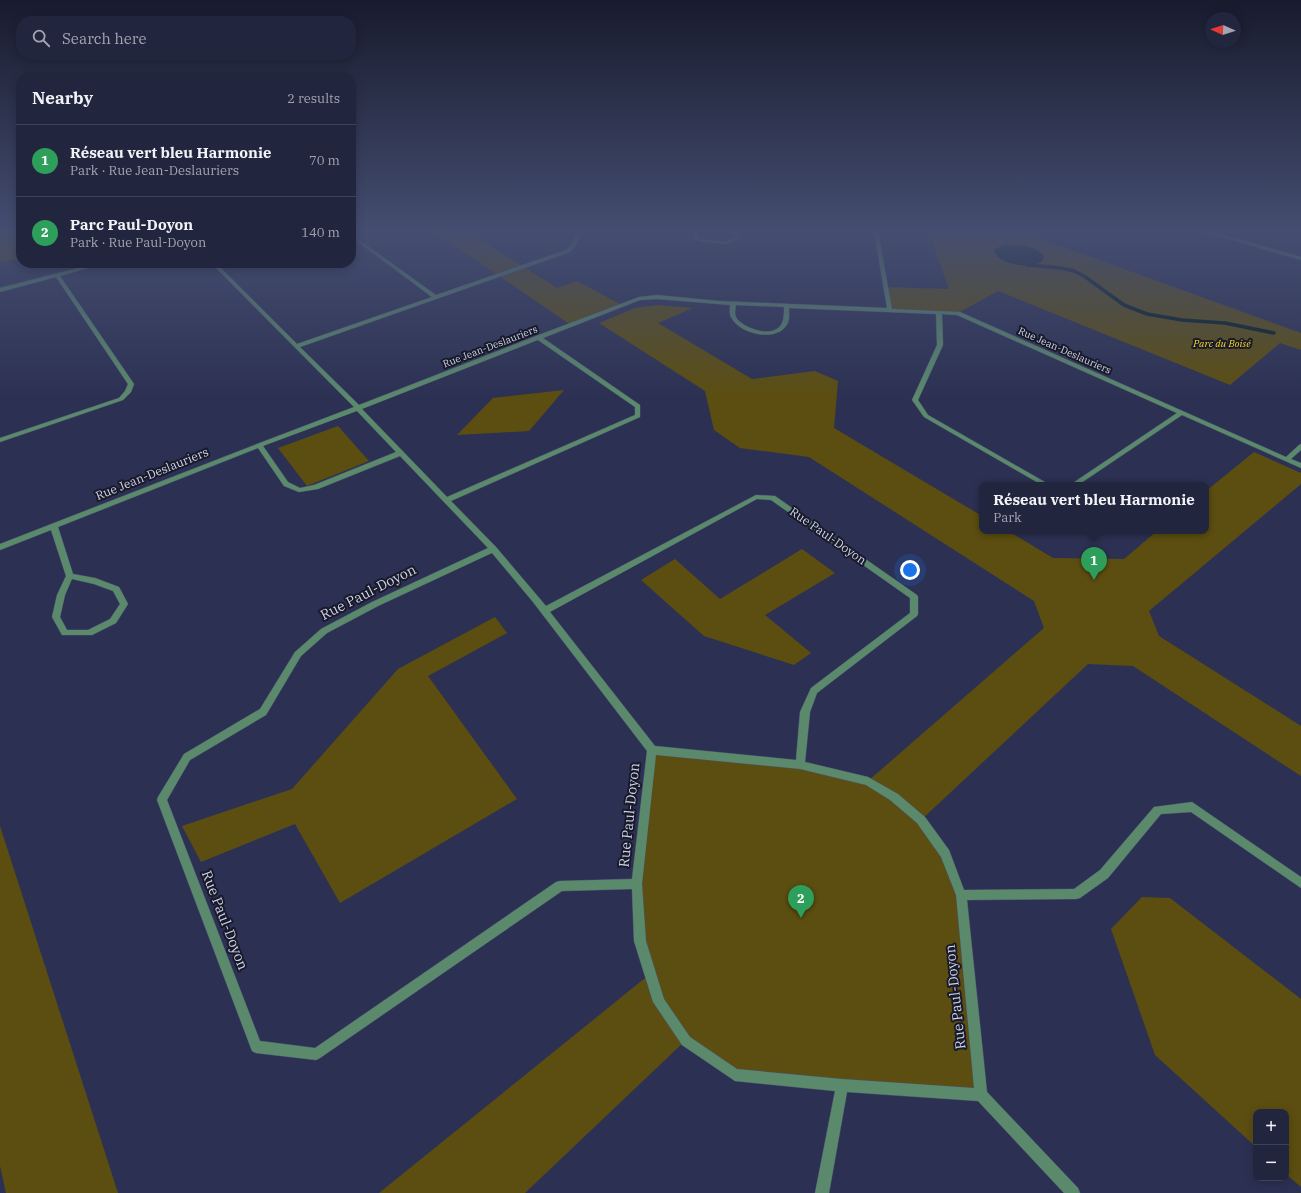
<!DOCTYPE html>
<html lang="en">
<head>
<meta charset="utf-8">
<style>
  :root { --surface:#21253e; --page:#2d3149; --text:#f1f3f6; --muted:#a2a5b0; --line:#3e4258; --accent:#d3b635 }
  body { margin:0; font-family:"IBM Plex Serif",serif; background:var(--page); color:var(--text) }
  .controls { position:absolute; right:12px; bottom:12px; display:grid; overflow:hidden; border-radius:8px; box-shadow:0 2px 10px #0003 }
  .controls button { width:36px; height:36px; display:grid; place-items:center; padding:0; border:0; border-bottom:1px solid var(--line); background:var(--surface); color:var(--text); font:20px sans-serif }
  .compass { position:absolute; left:1205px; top:12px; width:36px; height:36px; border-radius:50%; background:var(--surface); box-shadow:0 2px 10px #0003; rotate:273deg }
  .you { position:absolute; left:910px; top:570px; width:14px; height:14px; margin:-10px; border:3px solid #fff; border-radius:50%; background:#1a73e8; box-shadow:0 0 0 6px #1a73e833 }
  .badge { display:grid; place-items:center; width:26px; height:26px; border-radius:50%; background:var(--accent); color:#fff; font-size:13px; font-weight:700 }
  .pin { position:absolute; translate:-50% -33px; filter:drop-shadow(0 1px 2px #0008) }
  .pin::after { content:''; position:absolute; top:21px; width:14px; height:12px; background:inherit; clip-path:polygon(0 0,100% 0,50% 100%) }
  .popup { position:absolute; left:979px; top:482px; width:230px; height:52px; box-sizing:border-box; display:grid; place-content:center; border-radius:8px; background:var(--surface); filter:drop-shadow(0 1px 3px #0005); font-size:13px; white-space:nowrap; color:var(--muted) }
  .popup b { font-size:15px; color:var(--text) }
  .popup::after { content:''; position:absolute; left:50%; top:100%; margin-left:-8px; border:8px solid transparent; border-top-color:var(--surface) }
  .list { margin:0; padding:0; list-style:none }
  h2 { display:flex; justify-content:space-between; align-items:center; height:52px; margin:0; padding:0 16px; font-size:17px }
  h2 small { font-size:13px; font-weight:400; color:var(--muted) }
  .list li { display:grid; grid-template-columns:26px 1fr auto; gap:12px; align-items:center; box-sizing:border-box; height:72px; padding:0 16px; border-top:1px solid var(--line) }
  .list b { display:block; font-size:15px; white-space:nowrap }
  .list p { margin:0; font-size:13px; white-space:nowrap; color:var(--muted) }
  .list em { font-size:13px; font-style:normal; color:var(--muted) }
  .icon { flex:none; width:22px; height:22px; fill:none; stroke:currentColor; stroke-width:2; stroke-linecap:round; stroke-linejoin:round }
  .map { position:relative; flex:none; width:1301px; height:1193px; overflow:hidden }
  .search { position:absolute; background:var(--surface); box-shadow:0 2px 10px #0003; left:16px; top:16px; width:340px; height:44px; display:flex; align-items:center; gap:10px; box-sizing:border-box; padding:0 14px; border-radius:16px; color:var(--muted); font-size:15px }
  .panel { position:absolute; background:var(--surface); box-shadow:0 2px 10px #0003; left:16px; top:72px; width:340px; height:196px; border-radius:16px }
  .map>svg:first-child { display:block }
  .green { fill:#5c4e10 }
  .water { fill:#061c21 }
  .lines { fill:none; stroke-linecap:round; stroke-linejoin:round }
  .stream { stroke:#061c21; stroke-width:3.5 }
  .minor-casing { stroke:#494e6e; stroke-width:1 }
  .minor { fill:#5b896c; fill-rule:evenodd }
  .labels { text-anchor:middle; stroke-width:4; stroke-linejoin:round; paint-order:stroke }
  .far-park-label { font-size:10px; font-style:italic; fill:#ffd91d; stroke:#181a2a }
  .far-street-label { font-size:10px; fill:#cfd3e9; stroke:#181a2a }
  .street-label { font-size:12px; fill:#cfd3e9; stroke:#181a2a }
  .near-street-label { font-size:14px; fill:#cfd3e9; stroke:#181a2a }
</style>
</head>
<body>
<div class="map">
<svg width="1301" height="1193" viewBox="0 0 1301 1193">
  <rect width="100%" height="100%" fill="#2c3153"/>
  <path class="green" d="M0,231H21V258L0,263Z
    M433,231H468L557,288L577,281L622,305L571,325Z
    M928,231H1019L1301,333V350L1280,343L1230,385L998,291L958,313L890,310L886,287L949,289Z
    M658,305L693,308L658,323L752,379L815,371L838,381L834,428L982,516V531H1008L1053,558L1124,559L1157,531H1206V491L1254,452L1301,473V484L1149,611L1159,636L1301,726V776L1133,666L1088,664L921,820L945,854L961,895L981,1095L735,1075L685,1041L525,1193H379L650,974L641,941L637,884L652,750L800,765L868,781L1044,628L1034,601L809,457L740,448L714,430L705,391L599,323L635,308Z
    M564,390L529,431L457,435L493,398Z
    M338,426L369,461L307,486L278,448Z
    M802,549L835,573L765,615L811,653L794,665L704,636L641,580L675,559L720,599Z
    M495,617L507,633L428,676L517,799L340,903L295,824L201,862L182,826L292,789L398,669Z
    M0,826L118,1193H6L0,1166Z
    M1142,897L1170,898L1301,999V1187L1286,1174V1112H1256V1147L1155,1055L1111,929Z"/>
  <path class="water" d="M1005,245C1017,244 1039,245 1044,258C1038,272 998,265 994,251L996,248Z"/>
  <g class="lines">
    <path class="stream" d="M1027,265L1061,268L1074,271L1084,276L1124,305L1147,314L1182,320L1225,323L1274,333"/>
    <g class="minor-casing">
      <path id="minor" d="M578,231H582L576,245L570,252L300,347L359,405L536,336L639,297L657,295L719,301L887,308L874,231H878L892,309L960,312L1286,457L1299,445L1301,444V450L1291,459L1301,463V468L1182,415L1078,485H1070L1177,413L957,315L942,314L943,345L918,400L928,415L1050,485H1042L924,417L912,400L937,345L936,314L789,308C789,314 790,321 786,326C775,342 739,334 731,317C729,314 730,309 730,305L657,299L640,300L543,338L640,405V417L451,501L496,547L546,606L756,495L775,496L917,595L918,597V614L917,616L817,693L810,712L805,762L868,777L898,794L925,817L949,850L964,890L1074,889L1100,870L1154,807L1192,802L1301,877V888L1191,812L1161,814L1108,878L1080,898L1076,899L967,900L987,1092L1078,1188L1080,1193H1064L978,1101L847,1092L829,1193H815L835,1091L735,1081L682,1045L653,1002L634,941L632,889L562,891L320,1058L316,1060L256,1053L252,1051L157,800L158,797L184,754L260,709L295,652L321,629L372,602L488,548L400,456L318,489L299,492L284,486L258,448L58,527L73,574L95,578L119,587L128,604L116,623L92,635H62L52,617L57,595L66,576L51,530L0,550V544L257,444L354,407L211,263H216L297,344L432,297L351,237V234L436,295L566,250L572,244ZM736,305L784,307C784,313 784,320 781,325C772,338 747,329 738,320C734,316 735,311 736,305ZM538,340L635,407V415L447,497L362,409ZM357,411L396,452L314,485L300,488L288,482L263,446ZM757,499L771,500L910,598V613L811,688L800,712L796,760L655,746L550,612ZM492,553L533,602L647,751L632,879L560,881L556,882L315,1048L260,1041L167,800L190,760L266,715L301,656L327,633L378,606ZM72,579L94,584L113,591L120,604L110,619L88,630H67L60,617L65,595ZM656,755L800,769L866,785L890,800L917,823L941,857L956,895L974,1088L842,1079L737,1069L690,1037L664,999L646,941L642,884Z
        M695,231H699L698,237L700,239L726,242L736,237L730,231C736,231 739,232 741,238L726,244L699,241L694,237Z
        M1202,231H1210L1301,257V260Z
        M98,263H106L60,276L134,384L131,392L123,400L0,442V438L119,398L125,391L128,384L56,277L0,292V288Z"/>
    </g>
    <use href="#minor" class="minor"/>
  </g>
  <linearGradient id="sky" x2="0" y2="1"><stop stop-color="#181b2e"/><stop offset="0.58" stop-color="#454e71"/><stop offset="1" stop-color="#454e71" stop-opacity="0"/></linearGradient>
  <rect width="1301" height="398" fill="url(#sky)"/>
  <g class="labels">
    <g class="far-park-label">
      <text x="1222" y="347">Parc du Boisé</text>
    </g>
    <g class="far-street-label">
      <text transform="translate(490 346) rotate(-21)" y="4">Rue Jean-Deslauriers</text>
      <text transform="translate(1065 350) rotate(24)" y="4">Rue Jean-Deslauriers</text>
    </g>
    <g class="street-label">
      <text transform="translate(152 474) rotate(-22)" y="4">Rue Jean-Deslauriers</text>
      <text transform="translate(828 536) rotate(35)" y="4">Rue Paul-Doyon</text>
    </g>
    <g class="near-street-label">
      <text transform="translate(368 592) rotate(-27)" y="5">Rue Paul-Doyon</text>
      <text transform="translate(629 815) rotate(-84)" y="5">Rue Paul-Doyon</text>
      <text transform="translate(225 920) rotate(69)" y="5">Rue Paul-Doyon</text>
      <text transform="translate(955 997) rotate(-96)" y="5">Rue Paul-Doyon</text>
    </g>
  </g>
</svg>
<div class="controls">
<button>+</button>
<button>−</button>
</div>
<svg class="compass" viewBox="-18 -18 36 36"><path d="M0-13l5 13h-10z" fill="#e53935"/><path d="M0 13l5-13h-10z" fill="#a2a5b0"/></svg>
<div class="you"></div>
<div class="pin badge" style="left:1094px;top:580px;background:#2e9e5b">1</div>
<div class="popup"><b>Réseau vert bleu Harmonie</b>Park</div>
<div class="pin badge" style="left:801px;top:918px;background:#2e9e5b">2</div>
<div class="search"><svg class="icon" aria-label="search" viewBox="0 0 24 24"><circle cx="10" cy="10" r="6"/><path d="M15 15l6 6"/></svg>Search here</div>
<section class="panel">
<h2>Nearby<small>2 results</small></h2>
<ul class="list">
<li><span class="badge" style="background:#2e9e5b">1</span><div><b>Réseau vert bleu Harmonie</b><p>Park · Rue Jean-Deslauriers</p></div><em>70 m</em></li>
<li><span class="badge" style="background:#2e9e5b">2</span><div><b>Parc Paul-Doyon</b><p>Park · Rue Paul-Doyon</p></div><em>140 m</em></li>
</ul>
</section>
</div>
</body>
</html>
